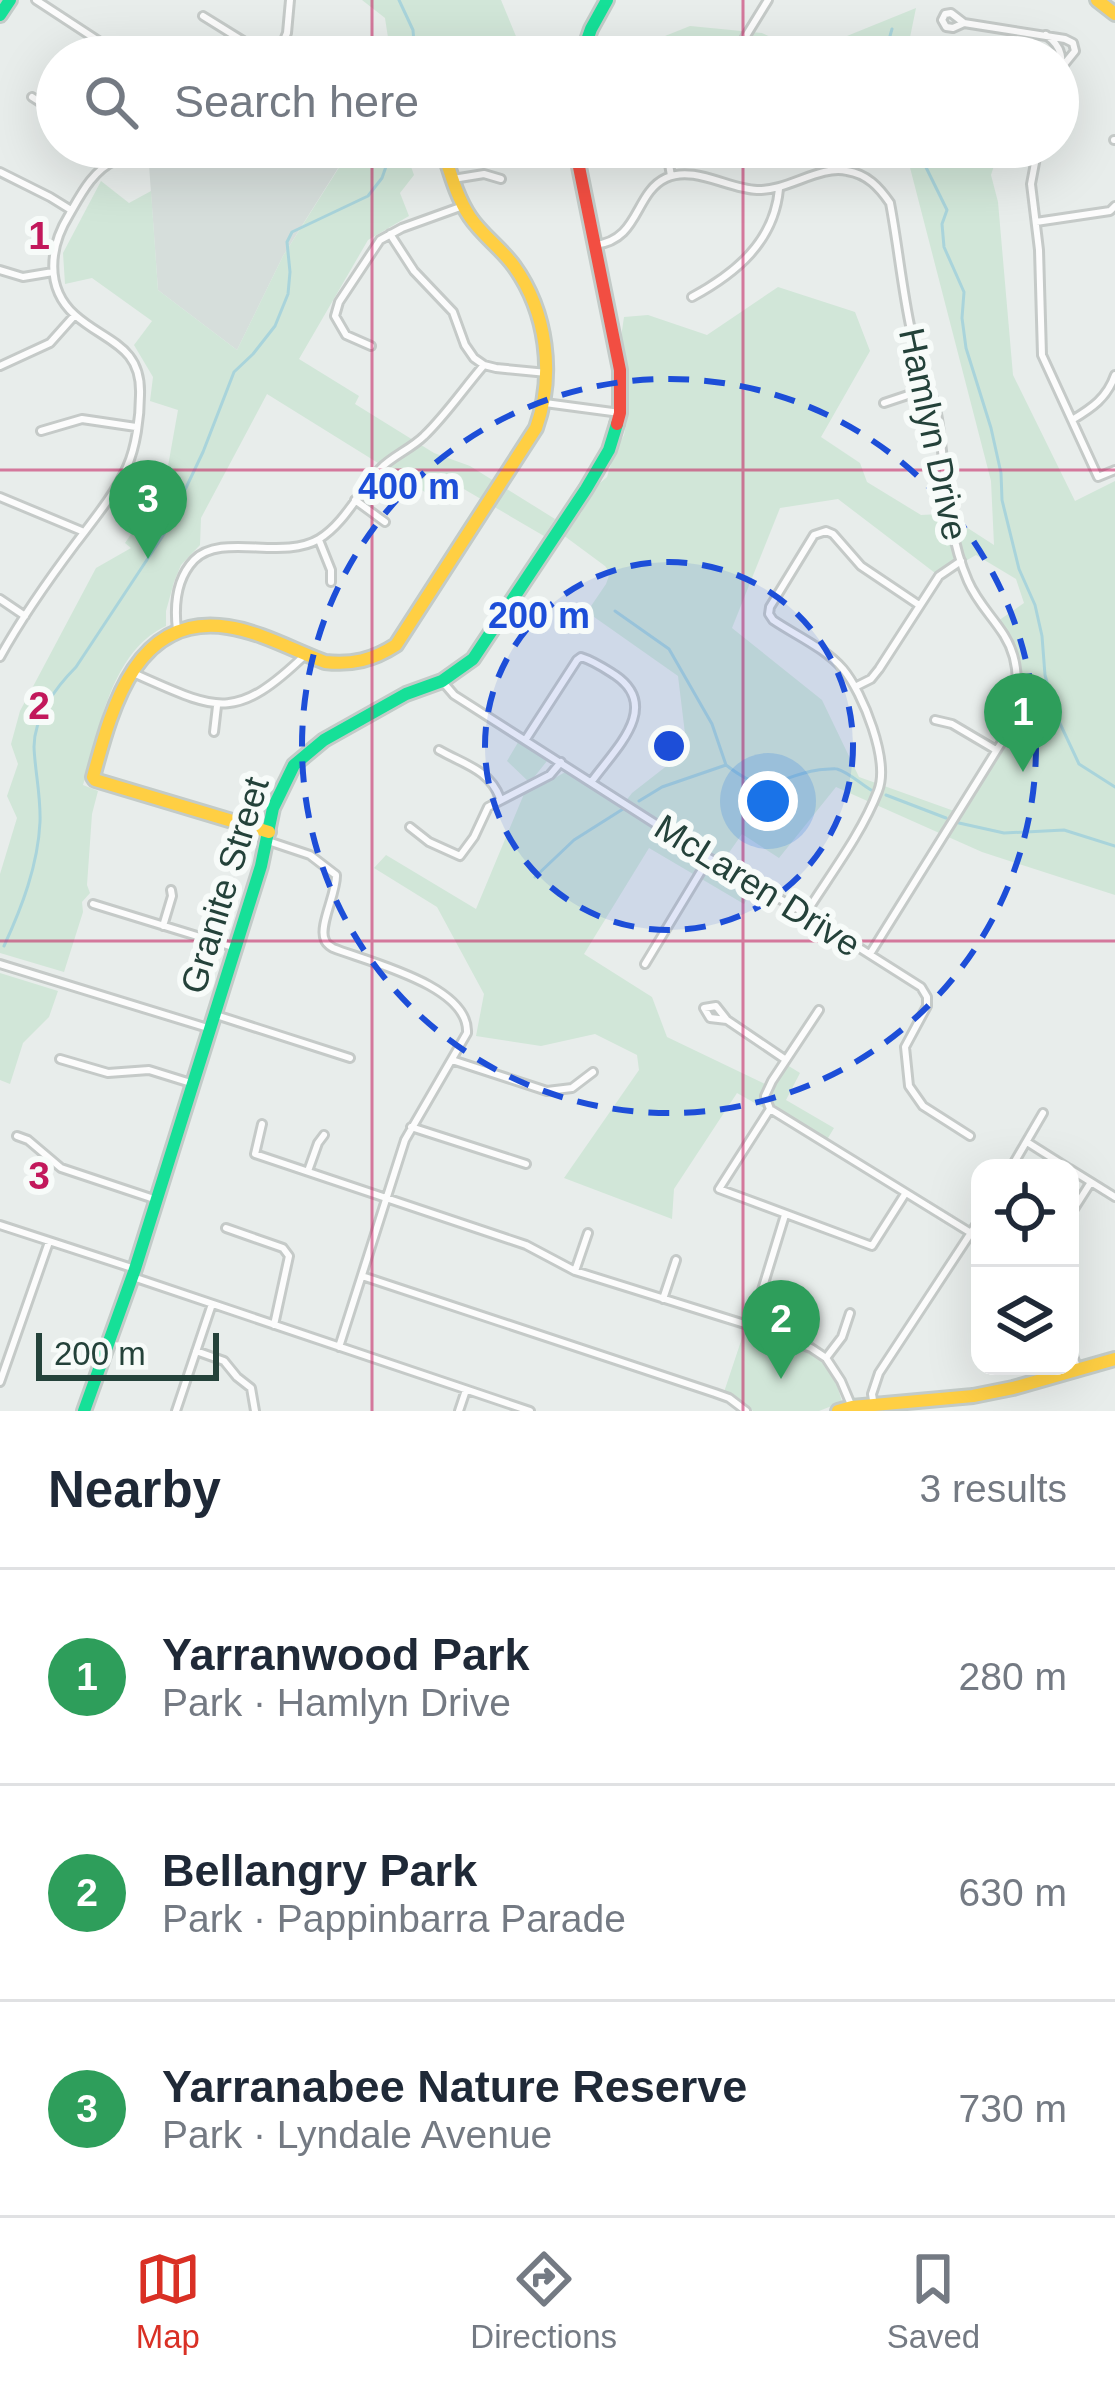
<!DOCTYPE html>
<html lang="en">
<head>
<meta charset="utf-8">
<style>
  :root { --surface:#fff; --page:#f2f2f3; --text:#1f2937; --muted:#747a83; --line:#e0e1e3; --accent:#d93025 }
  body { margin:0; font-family:Arial,sans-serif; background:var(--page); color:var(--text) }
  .controls { position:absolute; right:36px; bottom:36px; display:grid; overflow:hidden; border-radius:24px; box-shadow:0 12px 48px #0002 }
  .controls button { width:108px; height:108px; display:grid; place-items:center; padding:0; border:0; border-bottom:3px solid var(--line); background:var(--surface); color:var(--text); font:60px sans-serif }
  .scale { position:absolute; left:36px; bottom:30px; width:183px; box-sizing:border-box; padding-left:12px; border:6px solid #24423a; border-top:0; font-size:33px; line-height:42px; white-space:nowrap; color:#24423a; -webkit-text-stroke:9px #f7fbf9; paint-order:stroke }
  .you { position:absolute; left:768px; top:801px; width:42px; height:42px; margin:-30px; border:9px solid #fff; border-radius:50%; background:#1a73e8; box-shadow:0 0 0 18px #1a73e833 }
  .badge { display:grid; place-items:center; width:78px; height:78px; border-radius:50%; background:var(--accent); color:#fff; font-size:39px; font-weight:700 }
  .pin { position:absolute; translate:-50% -99px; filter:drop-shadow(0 3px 6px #0008) }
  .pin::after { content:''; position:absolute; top:63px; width:42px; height:36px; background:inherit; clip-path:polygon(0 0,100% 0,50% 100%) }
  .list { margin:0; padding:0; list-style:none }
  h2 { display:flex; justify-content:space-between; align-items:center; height:156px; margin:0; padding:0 48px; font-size:51px }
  h2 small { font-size:39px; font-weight:400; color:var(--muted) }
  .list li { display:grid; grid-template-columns:78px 1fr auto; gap:36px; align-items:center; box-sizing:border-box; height:216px; padding:0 48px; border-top:3px solid var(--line) }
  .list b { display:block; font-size:45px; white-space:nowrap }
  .list p { margin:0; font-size:39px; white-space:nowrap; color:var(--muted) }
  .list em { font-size:39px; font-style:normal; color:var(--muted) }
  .icon { flex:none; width:66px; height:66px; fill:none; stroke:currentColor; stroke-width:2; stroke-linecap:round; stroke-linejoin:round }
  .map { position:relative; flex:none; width:1115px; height:1411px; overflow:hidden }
  .search { position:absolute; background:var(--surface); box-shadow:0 12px 48px #0002; left:36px; right:36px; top:36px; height:132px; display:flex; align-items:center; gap:30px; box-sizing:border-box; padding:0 42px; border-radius:66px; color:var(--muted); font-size:45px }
  .sheet { height:804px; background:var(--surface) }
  nav { display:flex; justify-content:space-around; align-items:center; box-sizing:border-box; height:168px; border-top:3px solid var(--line); background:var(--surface); font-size:33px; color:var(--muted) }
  nav a { display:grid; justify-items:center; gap:6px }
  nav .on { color:var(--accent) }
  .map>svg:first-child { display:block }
  .built { fill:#d6dedb }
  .green { fill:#d1e6d8; fill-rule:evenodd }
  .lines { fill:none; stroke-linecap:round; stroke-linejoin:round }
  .stream { stroke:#a9d4db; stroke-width:3 }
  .street-casing { stroke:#c5cac8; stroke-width:12 }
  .fast-casing { stroke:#c3cbc8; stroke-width:18 }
  .slow-casing { stroke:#c3cbc8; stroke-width:18 }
  .jam-casing { stroke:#c3cbc8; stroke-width:18 }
  .street { stroke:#fcfcfc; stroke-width:6 }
  .fast { stroke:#16e098; stroke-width:12 }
  .slow { stroke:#ffcf43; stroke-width:12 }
  .jam { stroke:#f24e42; stroke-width:12 }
  .grid { fill:none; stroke:#c2185b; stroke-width:3; stroke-opacity:0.55 }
  .ring { fill:none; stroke:#1d4ed8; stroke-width:6; stroke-dasharray:21 15 }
  .labels { text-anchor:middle; stroke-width:12; stroke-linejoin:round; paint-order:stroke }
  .street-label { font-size:36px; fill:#24423a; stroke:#f7fbf9 }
  .grid-label { font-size:39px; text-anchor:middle; font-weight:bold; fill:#c2185b; stroke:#f7fbf9; stroke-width:12; stroke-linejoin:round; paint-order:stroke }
  .centre { fill:#1d4ed8; stroke:#f7fbf9; stroke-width:6 }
  .ring-label { font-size:36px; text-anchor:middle; font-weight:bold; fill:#1d4ed8; stroke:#f7fbf9; stroke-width:12; stroke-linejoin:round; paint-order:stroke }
</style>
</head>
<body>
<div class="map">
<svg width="1115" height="1411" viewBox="0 0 1115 1411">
  <rect width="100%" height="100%" fill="#e8edeb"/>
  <path class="built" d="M214,147H347L350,149L283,256L237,350L158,290L149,165L174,164Z"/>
  <path class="green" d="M362,0H501L520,46L474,52L472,57H391L385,18Z
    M916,8L906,57H594L602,41L637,44L655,40L690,26L762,33L805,53Z
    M352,147H404L414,175L400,193L409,216L368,240L299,359L359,396L355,404L434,453L470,466L555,519L544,536L457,485L444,504L267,394L201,518L200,545L181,565L174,582L166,611V626C110,652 99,732 83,785L98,791L92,814L87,885L90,893L82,902L83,912L64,972L0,953V874L17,818L7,796L18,764L11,744L20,711L96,568L131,548L125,543L142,518L168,466L178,410L150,401L153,377L134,345L152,321L92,278L65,284L63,253L101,181L129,203L151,191L158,290L237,350L283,256Z
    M899,147H1000L991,175L998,202L1013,375L1075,501L1115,481V895L982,852L836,787L779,858L742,834L721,864L756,884L744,904L649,848L584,954L652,997L667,1037L765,1084L779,1060L800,1073L786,1100L834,1128L825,1143L737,1093L674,1189L672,1219L564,1178L639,1070L637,1055L595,1034L541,1046L476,1036L484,994L437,907L374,868L386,855L476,909L529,782L507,761L520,739L543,754L547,761L531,781L539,787L567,771L625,802L632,793L687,750L678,676L587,612L606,584L610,573L605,566L563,535L581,513L594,488L607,477L614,454L624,435L629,409V386L619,351L624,317L648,315L707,335L778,287L855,312L870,351L821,437L860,463L867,482L921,515L959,513L963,525L994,545L991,481L907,156ZM838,499L939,576L976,555L1016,579L1024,603L995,623C1001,635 1014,651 1016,665C1026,722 986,767 957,812L859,777L822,700L732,628L780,508Z
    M0,973L58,991L49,1017L23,1043L10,1084L0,1080Z
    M744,1332C766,1339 812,1347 827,1365C834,1374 839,1391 842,1402L819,1411H753L738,1398L724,1392Z"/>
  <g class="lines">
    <path class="stream" d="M399,0L413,30L415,57
      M890,57L886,50L892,29
      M916,147L947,210L942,224L944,247L964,292L962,318L966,348L991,428L1001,473L1002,500L1019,569L1035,605L1042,636L1045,675L1056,715L1079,764L1115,787
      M615,611L669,649L712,724L726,765
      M886,795L946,818
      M639,801L662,787L726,765C771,800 773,777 818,770C820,770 835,768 837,769C848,772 861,784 871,790
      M959,823L1004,833L1064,830L1115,846
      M535,877L574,840L623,809
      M4,946C22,907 38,865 40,822C41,796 35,772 34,747C34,717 56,687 76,667L164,534L203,452L234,372L253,354L275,326L288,294L290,272L287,242L292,232L368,196L382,178L389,158"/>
    <g class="street-casing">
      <path id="street" d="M36,0L123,57
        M203,16L269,57
        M964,23L951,13L945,14L942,20L946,27L953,28L964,23L1065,39L1073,43L1075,51L1062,67
        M1046,35C1063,47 1064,60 1058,79
        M277,57L287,33L290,0
        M733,57L768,0
        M32,97L57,113
        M1114,140H1115
        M107,147L118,159
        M1038,147L1031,184L1039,250L1042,355L1098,477L1115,470
        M0,172L50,197L71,210
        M671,176L669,164L677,147
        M453,179L484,174L501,179
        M1036,222L1110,211L1115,206
        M390,234L414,271L453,312L465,345L474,358L484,365L496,368L547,373
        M595,245C640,240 634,193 666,178C694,165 728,189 757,190C788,191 819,165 847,171C867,174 879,187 890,203C898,245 902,289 911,330C918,360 933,389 938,419C946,472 946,531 968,581C977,602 992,616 1004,635C1023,665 1018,700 1008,732L870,954
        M0,270L23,277L53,272
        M692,297C736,273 774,242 779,189
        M371,346L346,335L335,316L339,302L380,240L402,228L463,206
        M0,366L50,343L75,315
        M545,403L620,413
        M884,403L929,388
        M1072,420C1092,408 1107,398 1115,375
        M41,431L82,419L136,427
        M0,497L84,532
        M355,500L385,522
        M319,540L331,570V582
        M0,599L25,616
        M177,630C174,605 176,579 194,560C221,532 282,561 319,539C345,523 359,491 380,469C392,456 411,449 424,436C446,415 464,388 484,365
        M0,657C22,617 49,579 76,543C94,519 115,494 127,467C136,447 140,417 140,395C142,345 105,342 75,315C44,287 50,246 69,215C81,194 93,170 116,160C141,149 169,157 196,147
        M133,673C217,710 234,723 305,655
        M442,681L454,695L709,858L806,914L921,987L927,997V1006L905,1047L909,1086L923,1106L970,1136
        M855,687L871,679L879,669L939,576L961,561
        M935,720L952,724L996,750
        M214,732L217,706
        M526,739L577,660L581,657C594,661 604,668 615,675C662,707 615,749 592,781
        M439,750C463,764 489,769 500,798
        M410,827L429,842L460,856L474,837L488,807L550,775L561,762
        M268,841L310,855L336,875C337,892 318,927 325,940C326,944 330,946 333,948C369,962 470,986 467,1033L405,1140L339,1347
        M93,904L236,948
        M806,913C830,875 862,833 878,791C890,761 863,693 843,669C825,648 795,635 773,620L769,614L770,607L814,535L826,531L833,534L861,566L919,605
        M163,926L172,896L171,890
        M0,964L211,1029
        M645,964L709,858
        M216,1015L350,1058
        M727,1020L716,1006L704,1008L710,1018L727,1020L786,1060
        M60,1059L108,1073L149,1070L194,1084
        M452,1060L547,1091L572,1088L593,1072
        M770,1109L719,1189L872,1246L905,1194
        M770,1109L971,1233
        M770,1109L765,1096L772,1081L819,1010
        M262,1124L255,1154L526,1245L575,1271L751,1326L811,1348L826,1358L841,1381L852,1407
        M411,1127L526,1164
        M17,1136L28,1140L61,1168L157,1200
        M1027,1142L1068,1168
        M1011,1168L1043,1113
        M1070,1169L1115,1197
        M308,1171L318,1143L324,1135
        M1070,1215L1091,1182
        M0,1225L135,1269
        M226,1228L283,1248L289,1256L274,1325
        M575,1271L588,1233
        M362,1276L715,1393L729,1398L746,1411
        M133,1277L530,1411
        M663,1299L676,1260
        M751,1326L785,1215
        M1070,1347L1078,1370
        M196,1351L224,1361L237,1377L251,1388L255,1411
        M826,1358L842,1337L850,1313
        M0,1382L49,1242
        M874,1406L872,1394L879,1373L980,1219
        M176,1411L212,1304
        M459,1411L466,1390"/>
    </g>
    <g class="fast-casing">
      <path id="fast" d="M0,15L10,0
        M581,57L591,29L607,0
        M84,1411L135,1269L261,866L273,808L294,765L324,740L406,694L442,681L473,659L586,489L609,450L617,424"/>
    </g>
    <g class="slow-casing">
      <path id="slow" d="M1097,0L1115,14
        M269,832L95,780L93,777C112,707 136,613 228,627C261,632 293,650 325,662C352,665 373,660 396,645L536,428C555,375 547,312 514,266C501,248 482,235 470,217C456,196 450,171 442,147
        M838,1411L852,1407L973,1396L1013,1388L1115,1359"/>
    </g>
    <g class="jam-casing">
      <path id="jam" d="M575,147L620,370V413L617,424"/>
    </g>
    <use href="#street" class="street"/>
    <use href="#fast" class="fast"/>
    <use href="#slow" class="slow"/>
    <use href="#jam" class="jam"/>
  </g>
  <path class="grid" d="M372,0V57M743,0V57M372,147V1411M743,147V1411M0,470H1115M0,941H1115"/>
  <circle cx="669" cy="746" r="184" fill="#1d4ed8" fill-opacity=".12"/>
  <g class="ring">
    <circle cx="669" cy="746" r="184"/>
    <circle cx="669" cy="746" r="367"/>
  </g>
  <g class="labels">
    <g class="street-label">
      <text transform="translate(934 434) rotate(78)" y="13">Hamlyn Drive</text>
      <text transform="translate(224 885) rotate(-73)" y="13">Granite Street</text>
      <text transform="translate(758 885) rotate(32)" y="13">McLaren Drive</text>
    </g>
  </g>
  <g class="grid-label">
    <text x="39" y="249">1</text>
    <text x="39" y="719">2</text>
    <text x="39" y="1189">3</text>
  </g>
  <circle cx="669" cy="746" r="18" class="centre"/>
  <g class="ring-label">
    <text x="409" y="499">400 m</text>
    <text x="539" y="628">200 m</text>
  </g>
</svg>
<div class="controls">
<button><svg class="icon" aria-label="locate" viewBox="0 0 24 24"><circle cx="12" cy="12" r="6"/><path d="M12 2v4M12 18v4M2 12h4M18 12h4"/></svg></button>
<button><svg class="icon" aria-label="layers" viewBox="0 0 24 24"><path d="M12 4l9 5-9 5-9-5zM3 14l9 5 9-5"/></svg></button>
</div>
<div class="scale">200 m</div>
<div class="you"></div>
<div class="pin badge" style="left:1023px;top:772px;background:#2e9e5b">1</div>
<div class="pin badge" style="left:781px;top:1379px;background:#2e9e5b">2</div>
<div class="pin badge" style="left:148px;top:559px;background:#2e9e5b">3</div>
<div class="search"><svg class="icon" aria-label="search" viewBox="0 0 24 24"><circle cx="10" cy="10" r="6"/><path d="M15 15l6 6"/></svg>Search here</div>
</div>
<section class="sheet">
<h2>Nearby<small>3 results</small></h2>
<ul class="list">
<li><span class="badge" style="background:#2e9e5b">1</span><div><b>Yarranwood Park</b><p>Park · Hamlyn Drive</p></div><em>280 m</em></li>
<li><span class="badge" style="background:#2e9e5b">2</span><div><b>Bellangry Park</b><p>Park · Pappinbarra Parade</p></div><em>630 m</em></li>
<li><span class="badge" style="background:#2e9e5b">3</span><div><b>Yarranabee Nature Reserve</b><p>Park · Lyndale Avenue</p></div><em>730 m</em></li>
</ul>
</section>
<nav>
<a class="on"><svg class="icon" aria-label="map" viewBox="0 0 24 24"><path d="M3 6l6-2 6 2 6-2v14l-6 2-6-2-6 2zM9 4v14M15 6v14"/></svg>Map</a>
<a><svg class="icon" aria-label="directions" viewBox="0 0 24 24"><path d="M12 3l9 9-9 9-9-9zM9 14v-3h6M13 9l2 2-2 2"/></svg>Directions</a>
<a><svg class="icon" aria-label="saved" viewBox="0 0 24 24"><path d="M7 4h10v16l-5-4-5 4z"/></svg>Saved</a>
</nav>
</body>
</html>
